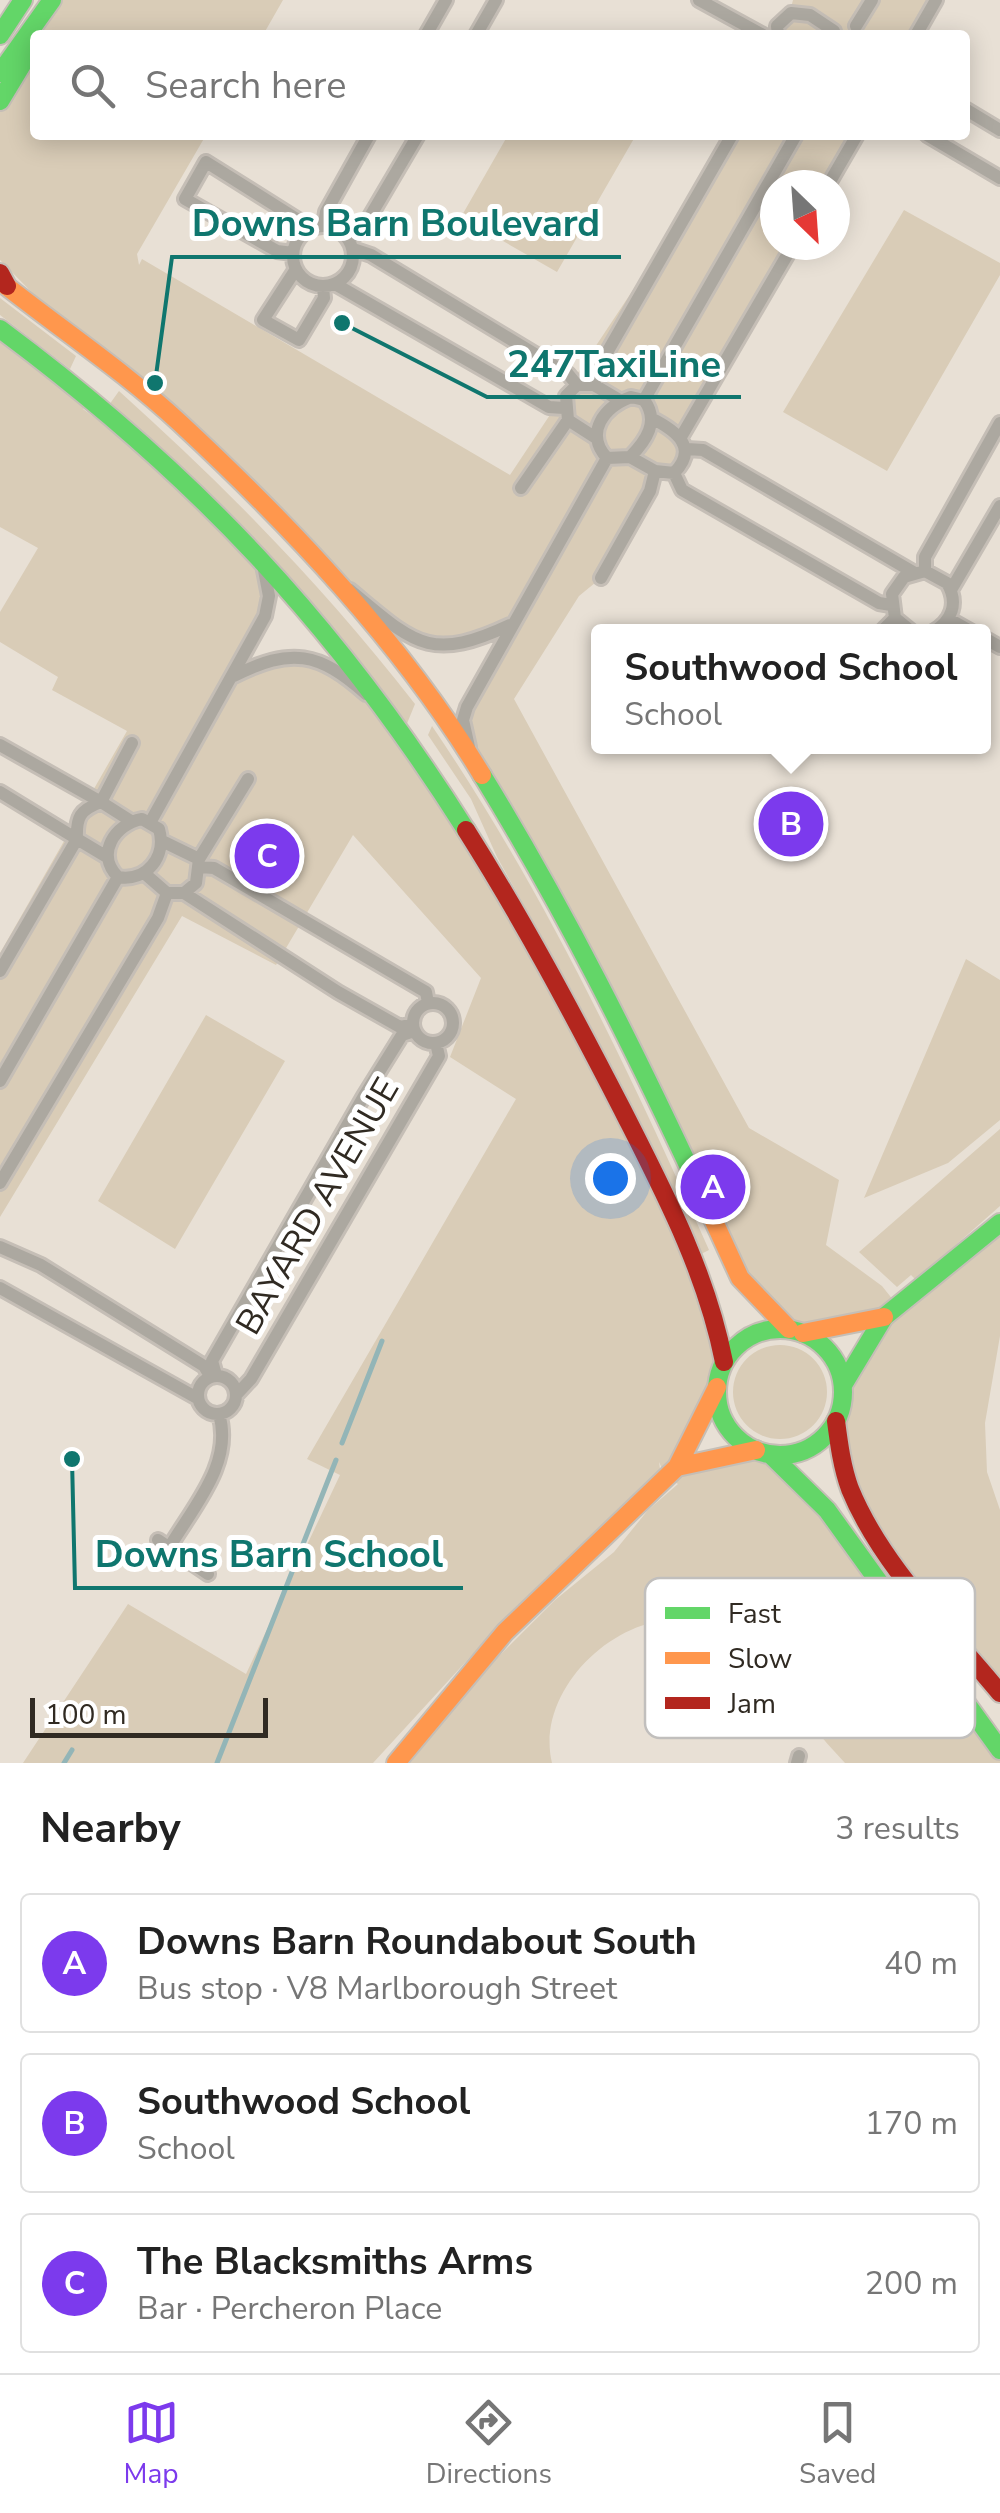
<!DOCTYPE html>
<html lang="en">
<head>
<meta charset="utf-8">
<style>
  :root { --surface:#fff; --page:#f2f2f2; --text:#222; --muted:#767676; --line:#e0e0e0; --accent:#7c3aed }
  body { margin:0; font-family:"Nunito Sans",sans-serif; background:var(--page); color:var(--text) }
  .compass { position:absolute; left:760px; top:170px; width:90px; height:90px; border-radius:50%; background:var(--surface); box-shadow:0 5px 25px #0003; rotate:155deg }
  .scale { position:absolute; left:30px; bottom:25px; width:238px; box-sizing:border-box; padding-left:10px; border:5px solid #302a22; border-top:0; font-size:28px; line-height:35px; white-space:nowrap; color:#302a22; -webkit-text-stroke:8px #fff; paint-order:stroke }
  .you { position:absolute; left:610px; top:1178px; width:35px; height:35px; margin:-25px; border:8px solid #fff; border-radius:50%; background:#1a73e8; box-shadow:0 0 0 15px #1a73e833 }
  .badge { display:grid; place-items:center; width:65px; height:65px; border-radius:50%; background:var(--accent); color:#fff; font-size:32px; font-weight:700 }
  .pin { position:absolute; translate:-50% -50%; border:5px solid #fff; box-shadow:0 2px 10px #0006 }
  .popup { position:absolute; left:591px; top:624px; width:400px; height:130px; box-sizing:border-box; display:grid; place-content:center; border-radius:10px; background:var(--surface); filter:drop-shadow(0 2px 8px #0005); font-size:32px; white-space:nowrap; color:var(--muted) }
  .popup b { font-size:38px; color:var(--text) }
  .popup::after { content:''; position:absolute; left:50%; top:100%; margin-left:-20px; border:20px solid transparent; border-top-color:var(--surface) }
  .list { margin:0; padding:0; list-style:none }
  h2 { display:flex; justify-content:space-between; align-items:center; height:130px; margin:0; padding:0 40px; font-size:42px }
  h2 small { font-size:32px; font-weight:400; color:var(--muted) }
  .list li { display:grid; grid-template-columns:65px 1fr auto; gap:30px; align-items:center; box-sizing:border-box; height:140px; margin:0 20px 20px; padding:0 20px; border:2px solid var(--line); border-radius:10px }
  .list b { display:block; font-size:38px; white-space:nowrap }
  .list p { margin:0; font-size:32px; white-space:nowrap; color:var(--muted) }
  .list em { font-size:32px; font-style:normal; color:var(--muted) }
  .icon { flex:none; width:55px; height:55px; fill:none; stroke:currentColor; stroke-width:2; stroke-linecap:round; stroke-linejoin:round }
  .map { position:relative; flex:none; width:1000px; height:1763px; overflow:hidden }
  .search { position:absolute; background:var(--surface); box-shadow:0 5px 25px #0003; left:30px; right:30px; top:30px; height:110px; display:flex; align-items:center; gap:25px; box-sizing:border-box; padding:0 35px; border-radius:10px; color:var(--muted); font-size:38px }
  .sheet { height:610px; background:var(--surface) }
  nav { display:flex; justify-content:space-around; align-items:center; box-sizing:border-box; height:140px; border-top:2px solid var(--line); background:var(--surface); font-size:28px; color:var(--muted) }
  nav a { display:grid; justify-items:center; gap:5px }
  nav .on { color:var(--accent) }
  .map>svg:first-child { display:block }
  .green { fill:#d9ccb7 }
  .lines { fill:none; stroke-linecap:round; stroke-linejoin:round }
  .stream { stroke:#93b5b7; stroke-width:5 }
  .street-casing { stroke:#c5beb6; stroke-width:18 }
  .fast-casing { stroke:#c5beb6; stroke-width:22 }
  .slow-casing { stroke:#c5beb6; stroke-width:22 }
  .jam-casing { stroke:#c5beb6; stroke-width:22 }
  .street { stroke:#aca8a0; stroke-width:12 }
  .fast { stroke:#63d668; stroke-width:18 }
  .slow { stroke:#ff974d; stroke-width:18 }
  .jam { stroke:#b3261e; stroke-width:18 }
  .labels { text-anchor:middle; stroke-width:10; stroke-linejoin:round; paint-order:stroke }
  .street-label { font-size:35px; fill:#302a22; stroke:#fff }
  .key { fill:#fff; stroke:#c1bfbd; stroke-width:2.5 }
  .key-label { font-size:28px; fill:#302a22 }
  .leader { fill:none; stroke:#0f766e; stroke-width:4 }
  .callout-dot { fill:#0f766e; stroke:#fff; stroke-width:4 }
  .callout-label { font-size:38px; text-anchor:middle; font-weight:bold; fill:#0f766e; stroke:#fff; stroke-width:10; stroke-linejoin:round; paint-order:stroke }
</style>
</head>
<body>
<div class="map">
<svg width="1000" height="1763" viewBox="0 0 1000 1763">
  <rect width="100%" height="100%" fill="#e8e0d5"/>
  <path class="green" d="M57,0H283L263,35H39Z
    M793,0H945L925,35H784Z
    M35,42V135H206L137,254L139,265L142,259L510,475L736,135H849L822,185H775V245H789L688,433L682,490L674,473L655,472L601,578L579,596L514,699L749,1128L839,1180L826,1245L882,1286L898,1306L1000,1223V1336L985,1423L987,1472L1000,1510V1693L854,1497L836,1421L843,1385L883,1317L803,1333L746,1289L619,1017L476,764L463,720L509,627L443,647L379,614L257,497L105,367L0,260V101Z
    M508,135H636L557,272L461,217Z
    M904,210L1000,263V275L887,471L783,412Z
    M0,298L76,356L70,369L0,315Z
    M0,341L69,375L89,397L83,409C131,446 274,529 269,596C267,615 244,654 235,674L262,662L316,658L384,706L490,866L699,1264L724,1362L717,1387L677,1466L756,1450L811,1487L1000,1750V1763H845C833,1750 820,1736 810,1722C792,1697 781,1670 755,1650C739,1638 713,1625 693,1621C620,1608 534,1689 552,1763H410L488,1667L555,1600L614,1552L648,1510L678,1484L666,1477L659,1462L660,1469L515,1608L373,1763H23L128,1604L246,1674L340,1475L307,1459L516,1099L450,1057L481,978L353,835L276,965L182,916L0,1217V953L127,731L52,690L58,677L0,642V612L38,548L0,527Z
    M119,391C228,489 326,589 415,704L406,726L109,405Z
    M432,726C544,891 628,1068 709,1250L699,1255L576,998L497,857L471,799L428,735Z
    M966,959L1000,980V1120L948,1163L864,1198Z
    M206,1015L285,1061L175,1249L98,1201Z
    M1000,1129V1206L916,1280L911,1275L897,1287L859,1252Z
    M733 1392a47 47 0 1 1 94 0a47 47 0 1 1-94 0Z"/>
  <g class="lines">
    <path class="stream" d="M342,1443L382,1341
      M64,1763L72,1750
      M217,1763L336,1460"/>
    <g class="street-casing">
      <path id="street" d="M699,0L763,35
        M856,26L872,0
        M426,35L446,0
        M476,35L496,0
        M778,35L777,26L791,13L810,15L834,31
        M916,35L936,0
        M965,109L1000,130
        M927,135L1000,178
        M828,185L857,135
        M324,225L326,212L369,135
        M293 256a30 30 0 1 1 60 0a30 30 0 1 1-60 0Z
        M349,239L362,230L418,135
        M353,249L371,255L568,374L577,385
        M293,253L277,251L185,199L206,162L311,228
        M296,269L263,320L299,340L324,298L323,287
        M335,284L549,407L564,408
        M594,385L601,363L732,135
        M631,397L644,400C660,421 646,441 630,457L607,458C584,433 604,407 631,397Z
        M644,400L796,135
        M681,437L793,245
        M596,438L568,420L566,396L577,385H594L621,401
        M687,449L703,450L913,572
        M630,457L655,471L674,473C699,448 677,431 651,418
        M674,473L682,490L879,603L891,605
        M521,488L568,420
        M925,571V557L1000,423
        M601,578L650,491L655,471
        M350,590C414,643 429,663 510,625
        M951,590L1000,506
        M949,619L972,632
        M881,632L895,618
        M912,632L895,618L892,594L904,577L925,571L947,583C959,603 952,621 933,632
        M984,638L1000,647
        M234,676C291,647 319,652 366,694
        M0,745L101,802L132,743
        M469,747L463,720L467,707L607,458
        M0,792L77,839L0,971
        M142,819L159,829C167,856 147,882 118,877C95,854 115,824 142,819Z
        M151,821L265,616L269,596L263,565
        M107,857L77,839C76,817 80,810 101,802L131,821
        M199,859L248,779
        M200,867L214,868L426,992L428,1003
        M144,873L167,893H184L196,883L199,859L162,841
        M184,893L338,992L400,1027L413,1024
        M413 1023a20 20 0 1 1 40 0a20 20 0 1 1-40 0Z
        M0,1081L118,877
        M0,1183L158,918L167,893
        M0,1247L41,1265L204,1366L210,1376
        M0,1288L197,1398
        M216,1375L212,1361L364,1096L402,1035L414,1031
        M198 1395a19 19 0 1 1 38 0a19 19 0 1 1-38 0Z
        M237,1394L251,1379L439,1056L436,1043
        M158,1540L208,1574
        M169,1548C193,1507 234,1463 219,1414
        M797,1763L799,1756"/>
    </g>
    <g class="fast-casing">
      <path id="fast" d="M0,35L23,0
        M0,73L52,0
        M0,101L29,53
        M0,329C195,474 336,624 466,830
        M482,775C565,910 634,1049 701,1193
        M717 1392a63 63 0 1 1 126 0a63 63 0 1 1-126 0Z
        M843,1385L884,1317L1000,1223
        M771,1455L827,1510L1000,1750"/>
    </g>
    <g class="slow-casing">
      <path id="slow" d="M0,281C59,328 124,371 180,423C291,526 403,644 482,775
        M701,1193L740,1278L789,1329
        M803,1333L884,1317
        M677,1467L756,1450
        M396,1763L505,1632L677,1467L717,1387"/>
    </g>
    <g class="jam-casing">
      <path id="jam" d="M0,273L7,286
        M466,830C523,920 573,1014 622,1109C664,1192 706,1271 724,1362
        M836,1421C839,1444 842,1467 850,1489C881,1565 948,1630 1000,1693"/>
    </g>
    <use href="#street" class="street"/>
    <use href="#fast" class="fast"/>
    <use href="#slow" class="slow"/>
    <use href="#jam" class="jam"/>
  </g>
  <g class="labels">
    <g class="street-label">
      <text transform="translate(317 1206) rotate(-60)" y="12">BAYARD AVENUE</text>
    </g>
  </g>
  <rect x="645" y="1578" width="330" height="160" rx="15" class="key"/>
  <rect x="665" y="1607" width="45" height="12" fill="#63d668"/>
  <rect x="665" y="1652" width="45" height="12" fill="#ff974d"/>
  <rect x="665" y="1697" width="45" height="12" fill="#b3261e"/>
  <g class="key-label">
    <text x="728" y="1623">Fast</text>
    <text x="728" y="1668">Slow</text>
    <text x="728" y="1713">Jam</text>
  </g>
  <path class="leader" d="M155 383L172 257H621M342 323L487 397H741M72 1459L75 1588H463"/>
  <g class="callout-dot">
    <circle cx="155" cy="383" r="10"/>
    <circle cx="342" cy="323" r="10"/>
    <circle cx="72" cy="1459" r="10"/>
  </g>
  <g class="callout-label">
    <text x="396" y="236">Downs Barn Boulevard</text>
    <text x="614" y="377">247TaxiLine</text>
    <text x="269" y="1567">Downs Barn School</text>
  </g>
</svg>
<svg class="compass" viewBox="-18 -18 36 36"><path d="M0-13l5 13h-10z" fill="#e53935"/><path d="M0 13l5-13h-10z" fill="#767676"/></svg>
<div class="scale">100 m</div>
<div class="you"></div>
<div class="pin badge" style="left:713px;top:1187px">A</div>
<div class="pin badge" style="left:791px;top:824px">B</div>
<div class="popup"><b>Southwood School</b>School</div>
<div class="pin badge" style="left:267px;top:856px">C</div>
<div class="search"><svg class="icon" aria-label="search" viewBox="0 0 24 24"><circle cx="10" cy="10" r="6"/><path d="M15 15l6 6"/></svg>Search here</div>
</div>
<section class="sheet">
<h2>Nearby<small>3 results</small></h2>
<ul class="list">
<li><span class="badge">A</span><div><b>Downs Barn Roundabout South</b><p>Bus stop · V8 Marlborough Street</p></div><em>40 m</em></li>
<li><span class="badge">B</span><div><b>Southwood School</b><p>School</p></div><em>170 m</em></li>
<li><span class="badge">C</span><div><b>The Blacksmiths Arms</b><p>Bar · Percheron Place</p></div><em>200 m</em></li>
</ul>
</section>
<nav>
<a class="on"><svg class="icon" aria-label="map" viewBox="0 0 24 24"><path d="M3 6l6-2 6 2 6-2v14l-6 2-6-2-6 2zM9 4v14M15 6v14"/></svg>Map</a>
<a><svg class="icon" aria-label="directions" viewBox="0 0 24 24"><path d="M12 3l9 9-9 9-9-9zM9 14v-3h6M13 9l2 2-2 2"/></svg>Directions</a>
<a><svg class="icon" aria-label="saved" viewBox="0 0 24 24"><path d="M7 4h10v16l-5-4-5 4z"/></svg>Saved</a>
</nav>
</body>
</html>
